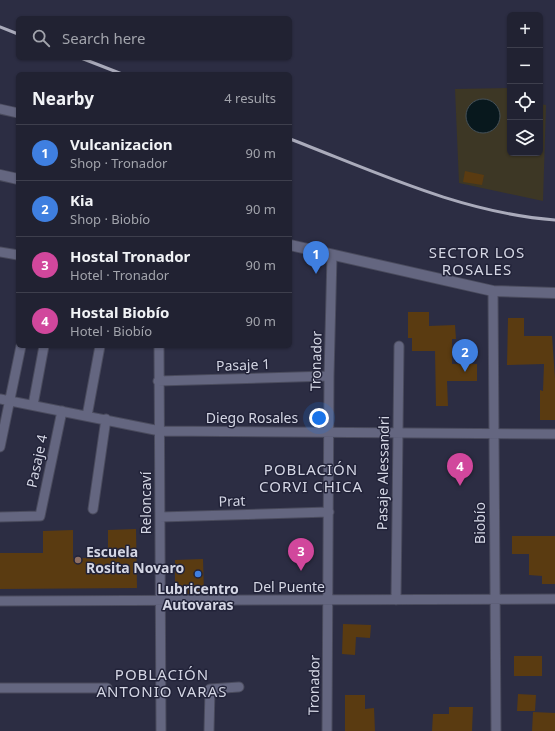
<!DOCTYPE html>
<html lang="en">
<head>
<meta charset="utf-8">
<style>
  :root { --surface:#212232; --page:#292a3a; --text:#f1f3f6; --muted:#a2a4ac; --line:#3e3f4d; --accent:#d79bf9 }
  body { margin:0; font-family:"Noto Sans",sans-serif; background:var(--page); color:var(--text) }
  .controls { position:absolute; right:12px; top:12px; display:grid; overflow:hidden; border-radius:6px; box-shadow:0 1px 3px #0004 }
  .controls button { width:36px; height:36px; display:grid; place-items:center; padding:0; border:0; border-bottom:1px solid var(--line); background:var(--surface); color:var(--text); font:20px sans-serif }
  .you { position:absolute; left:319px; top:418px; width:14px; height:14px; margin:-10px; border:3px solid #fff; border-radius:50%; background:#1a73e8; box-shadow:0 0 0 6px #1a73e833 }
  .badge { display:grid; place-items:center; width:26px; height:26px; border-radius:50%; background:var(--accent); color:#fff; font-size:13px; font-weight:700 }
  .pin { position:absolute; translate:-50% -33px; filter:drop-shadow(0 1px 2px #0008) }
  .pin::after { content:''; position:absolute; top:21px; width:14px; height:12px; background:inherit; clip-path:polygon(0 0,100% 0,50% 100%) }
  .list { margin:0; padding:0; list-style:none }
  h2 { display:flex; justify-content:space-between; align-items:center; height:52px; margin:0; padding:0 16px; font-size:17px }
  h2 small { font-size:13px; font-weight:400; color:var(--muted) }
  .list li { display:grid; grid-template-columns:26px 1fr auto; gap:12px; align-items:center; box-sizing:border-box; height:56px; padding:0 16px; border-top:1px solid var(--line) }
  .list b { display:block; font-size:15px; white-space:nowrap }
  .list p { margin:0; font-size:13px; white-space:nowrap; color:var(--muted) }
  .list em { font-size:13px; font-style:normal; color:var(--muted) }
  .icon { flex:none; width:22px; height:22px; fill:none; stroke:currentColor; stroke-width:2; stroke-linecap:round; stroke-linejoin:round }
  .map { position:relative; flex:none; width:555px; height:731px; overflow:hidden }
  .search { position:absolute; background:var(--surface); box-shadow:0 1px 3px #0004; left:16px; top:16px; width:276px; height:44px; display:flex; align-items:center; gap:10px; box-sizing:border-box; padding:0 14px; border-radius:6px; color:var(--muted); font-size:15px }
  .panel { position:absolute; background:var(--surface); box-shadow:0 1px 3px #0004; left:16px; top:72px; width:276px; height:276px; border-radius:6px }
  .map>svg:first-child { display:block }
  .industrial { fill:#3d3725 }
  .water { fill:#08181d; stroke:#455159 }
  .building { fill:#5a3b11 }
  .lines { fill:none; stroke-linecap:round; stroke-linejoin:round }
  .street-casing { stroke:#4a4b5d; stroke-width:11 }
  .secondary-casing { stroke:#4a4b5d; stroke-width:12 }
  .street { stroke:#646680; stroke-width:9 }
  .secondary { stroke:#646680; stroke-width:10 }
  .rail { stroke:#aaabbb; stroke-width:3 }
  .education-dot { fill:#8d6e63; stroke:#222339; stroke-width:1.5 }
  .shop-dot { fill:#3f7fe0; stroke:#222339; stroke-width:1.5 }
  .labels { text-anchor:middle; stroke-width:3; stroke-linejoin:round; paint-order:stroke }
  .street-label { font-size:14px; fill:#d4d6e4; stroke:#222339 }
  .poi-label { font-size:14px; font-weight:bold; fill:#d4d6e4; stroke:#222339; text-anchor:start }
  .neighbourhood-label { font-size:15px; letter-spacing:1px; fill:#d4d6e4; stroke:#222339 }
</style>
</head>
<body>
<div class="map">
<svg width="555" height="731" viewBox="0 0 555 731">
  <rect width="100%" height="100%" fill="#2c2d43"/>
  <path class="industrial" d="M510,88V153H540V104L546,105L543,201L459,183L455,89Z"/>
  <path class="water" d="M466 116a17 17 0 1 1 34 0a17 17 0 1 1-34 0Z"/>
  <path class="building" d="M465,171L484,175L482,185L463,182Z
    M408,312H429V326L455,325L456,339H452V364H477V381H447L448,406H436L435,351H412V338H408Z
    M508,318H524V336H552L555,378V420H540V390L543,391L544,364L507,365Z
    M136,529L137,588L0,589V553H43V531L73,530V558H108V530Z
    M512,536H555V584H542V576L529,575V554H512Z
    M203,559L204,594H175V560Z
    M343,624L371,625L370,638L356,637L355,655L342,654Z
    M514,656H542V676H514Z
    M518,694L536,695L535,711H517Z
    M345,695H365V709L374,708L375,731H345Z
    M449,707H473L472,731H432L433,714H449Z
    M533,712L555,713V731H532Z"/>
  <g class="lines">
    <g class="street-casing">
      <path id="street" d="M0,109L18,113
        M0,252L18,255
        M493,291L496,731
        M159,346L161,731
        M158,381L329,376
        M0,399L160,431L555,434
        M33,405L44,346
        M87,416L100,346
        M0,447L21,346
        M93,509L106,419
        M0,517L40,516L62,411
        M160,517L329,512
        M396,600L399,346
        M0,601L555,599
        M0,688H107
        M209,731L210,689L239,687
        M327,731L329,376L332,255"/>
    </g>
    <g class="secondary-casing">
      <path id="secondary" d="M0,175L18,179
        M290,245L493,291L555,293"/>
    </g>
    <use href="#street" class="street"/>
    <use href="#secondary" class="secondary"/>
    <path class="rail" d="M0,27L18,34
      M81,58L122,74
      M290,139C376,172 462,213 555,220"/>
  </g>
  <circle class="education-dot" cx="78" cy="560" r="4"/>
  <circle class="shop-dot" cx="198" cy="574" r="4"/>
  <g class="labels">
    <g class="street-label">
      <text transform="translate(316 361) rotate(-89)" y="5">Tronador</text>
      <text transform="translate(243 365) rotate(-2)" y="5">Pasaje 1</text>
      <text x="252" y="423">Diego Rosales</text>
      <text transform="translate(37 461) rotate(-78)" y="5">Pasaje 4</text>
      <text transform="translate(383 473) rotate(-89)" y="5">Pasaje Alessandri</text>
      <text transform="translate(232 501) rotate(-2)" y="5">Prat</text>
      <text transform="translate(146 503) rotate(-90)" y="5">Reloncaví</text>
      <text transform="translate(480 523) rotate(-90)" y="5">Biobío</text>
      <text x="289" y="592">Del Puente</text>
      <text transform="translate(314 685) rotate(-89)" y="5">Tronador</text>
    </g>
    <g class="poi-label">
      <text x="86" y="557">Escuela<tspan x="86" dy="16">Rosita Novaro</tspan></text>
      <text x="198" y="594" text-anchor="middle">Lubricentro<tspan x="198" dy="16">Autovaras</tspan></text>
    </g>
    <g class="neighbourhood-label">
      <text x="477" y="258">SECTOR LOS<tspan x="477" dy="17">ROSALES</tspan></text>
      <text x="311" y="475">POBLACIÓN<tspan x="311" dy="17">CORVI CHICA</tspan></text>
      <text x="162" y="680">POBLACIÓN<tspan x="162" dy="17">ANTONIO VARAS</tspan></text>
    </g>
  </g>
</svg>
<div class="controls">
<button>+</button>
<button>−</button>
<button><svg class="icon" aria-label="locate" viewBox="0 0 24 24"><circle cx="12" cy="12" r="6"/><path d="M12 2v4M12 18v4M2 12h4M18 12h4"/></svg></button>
<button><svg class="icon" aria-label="layers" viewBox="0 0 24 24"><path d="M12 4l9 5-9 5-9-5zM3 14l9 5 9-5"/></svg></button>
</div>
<div class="you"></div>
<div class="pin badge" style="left:316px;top:274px;background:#3f7fe0">1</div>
<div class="pin badge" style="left:465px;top:372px;background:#3f7fe0">2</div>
<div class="pin badge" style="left:301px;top:571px;background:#d1479c">3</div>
<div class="pin badge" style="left:460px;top:486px;background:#d1479c">4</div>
<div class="search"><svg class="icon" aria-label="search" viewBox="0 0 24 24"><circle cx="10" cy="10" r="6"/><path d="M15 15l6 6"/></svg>Search here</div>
<section class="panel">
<h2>Nearby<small>4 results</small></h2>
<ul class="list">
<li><span class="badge" style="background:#3f7fe0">1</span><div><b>Vulcanizacion</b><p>Shop · Tronador</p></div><em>90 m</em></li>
<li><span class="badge" style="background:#3f7fe0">2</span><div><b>Kia</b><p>Shop · Biobío</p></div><em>90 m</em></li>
<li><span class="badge" style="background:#d1479c">3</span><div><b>Hostal Tronador</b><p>Hotel · Tronador</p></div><em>90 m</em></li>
<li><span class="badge" style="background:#d1479c">4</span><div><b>Hostal Biobío</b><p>Hotel · Biobío</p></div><em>90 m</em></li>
</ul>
</section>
</div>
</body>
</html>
